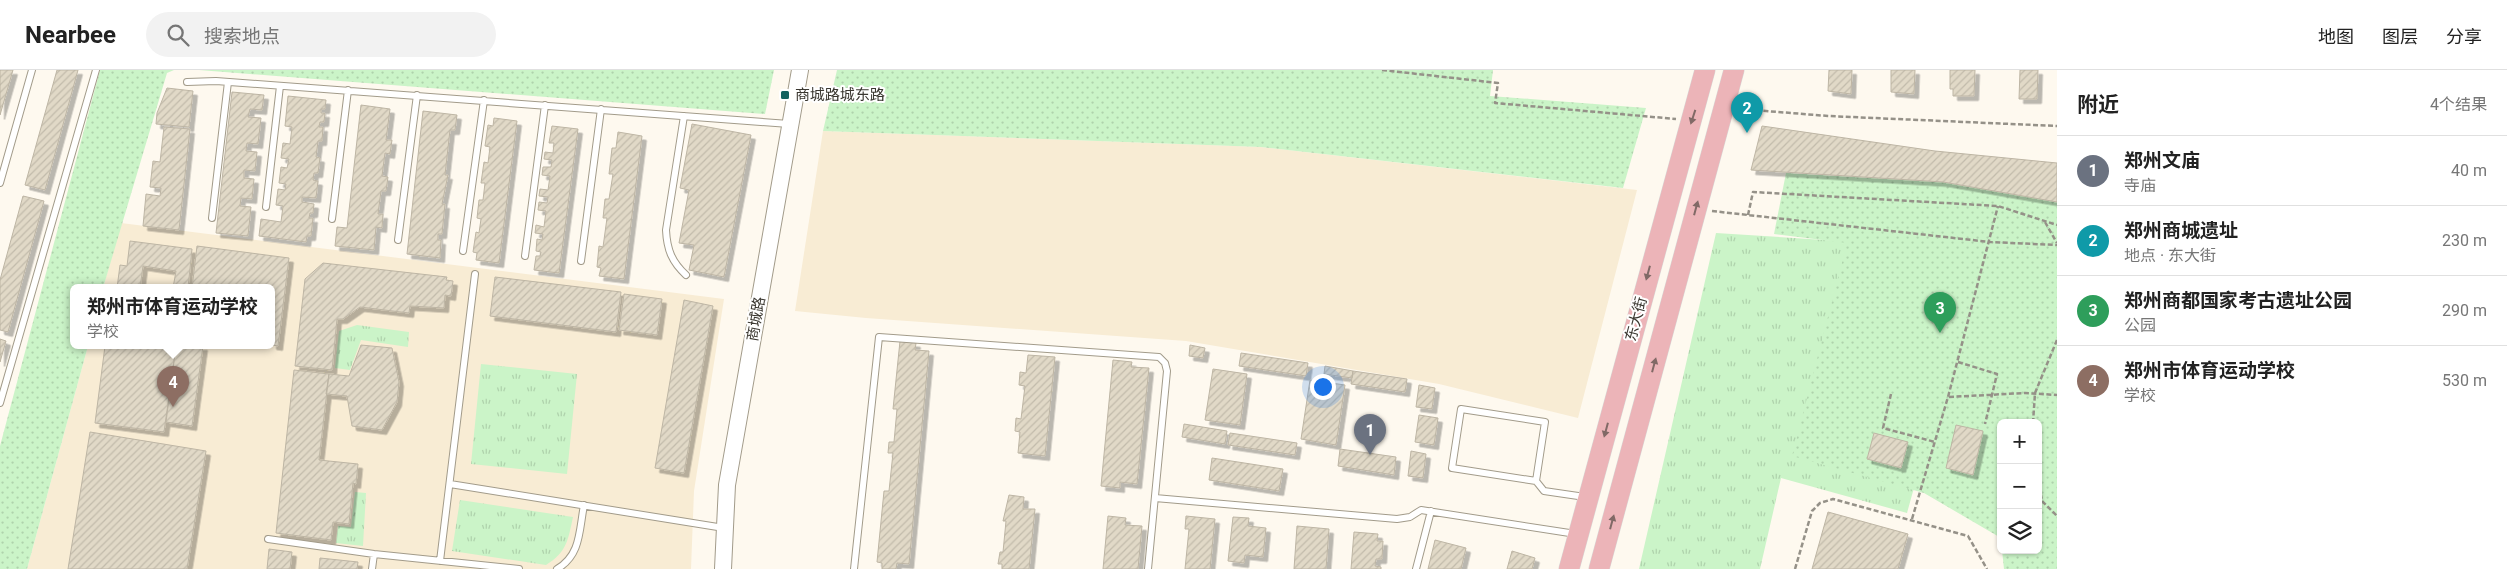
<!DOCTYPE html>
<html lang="zh">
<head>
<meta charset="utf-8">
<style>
  :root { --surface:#fff; --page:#f2f2f2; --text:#222; --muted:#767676; --line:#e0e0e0; --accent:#1a73e8 }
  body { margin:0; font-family:Roboto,"Noto Sans SC",sans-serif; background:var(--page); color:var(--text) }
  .controls { position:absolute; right:15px; bottom:15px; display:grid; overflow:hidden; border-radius:8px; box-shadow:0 1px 4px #0004 }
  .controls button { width:45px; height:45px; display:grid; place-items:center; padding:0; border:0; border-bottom:1px solid var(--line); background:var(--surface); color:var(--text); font:25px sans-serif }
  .you { position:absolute; left:1322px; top:316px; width:18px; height:18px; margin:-12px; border:4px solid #fff; border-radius:50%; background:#1a73e8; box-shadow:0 0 0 8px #1a73e833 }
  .badge { display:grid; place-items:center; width:32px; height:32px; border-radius:50%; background:var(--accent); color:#fff; font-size:16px; font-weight:700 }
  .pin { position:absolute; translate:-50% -41px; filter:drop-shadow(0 1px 2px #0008) }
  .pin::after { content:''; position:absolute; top:26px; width:18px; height:15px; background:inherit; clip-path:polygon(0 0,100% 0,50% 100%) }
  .popup { position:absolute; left:70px; top:214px; width:205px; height:65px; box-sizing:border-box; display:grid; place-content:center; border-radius:8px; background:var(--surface); filter:drop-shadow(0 1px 4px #0005); font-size:16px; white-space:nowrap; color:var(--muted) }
  .popup b { font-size:19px; color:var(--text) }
  .popup::after { content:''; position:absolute; left:50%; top:100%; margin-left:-10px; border:10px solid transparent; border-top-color:var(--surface) }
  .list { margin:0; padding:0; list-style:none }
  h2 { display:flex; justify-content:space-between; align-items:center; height:65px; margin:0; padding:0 20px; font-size:21px }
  h2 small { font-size:16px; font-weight:400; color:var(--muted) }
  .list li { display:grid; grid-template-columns:32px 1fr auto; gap:15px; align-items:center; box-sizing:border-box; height:70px; padding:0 20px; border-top:1px solid var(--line) }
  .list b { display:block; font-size:19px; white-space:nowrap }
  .list p { margin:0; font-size:16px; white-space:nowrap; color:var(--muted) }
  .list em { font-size:16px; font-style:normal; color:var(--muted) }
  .icon { flex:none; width:28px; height:28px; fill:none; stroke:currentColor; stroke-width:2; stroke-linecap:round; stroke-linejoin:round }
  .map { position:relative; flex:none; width:2057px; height:499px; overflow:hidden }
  header { display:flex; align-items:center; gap:30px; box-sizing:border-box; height:70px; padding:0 25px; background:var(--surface); border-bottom:1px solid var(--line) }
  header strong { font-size:24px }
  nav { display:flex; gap:28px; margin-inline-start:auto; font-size:18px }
  .search { width:350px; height:45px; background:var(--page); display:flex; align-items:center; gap:12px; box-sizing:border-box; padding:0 18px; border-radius:28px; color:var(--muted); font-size:19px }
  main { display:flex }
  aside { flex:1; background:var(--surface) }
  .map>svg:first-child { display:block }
  .built { fill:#f8ecd4 }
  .grass { fill:url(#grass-tufts) }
  .park { fill:url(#park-dots) }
  .building { fill:url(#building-hatch); stroke:#bdb5a4; filter:url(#shadow) }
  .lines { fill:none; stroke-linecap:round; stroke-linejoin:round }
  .service-casing { stroke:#a29b8a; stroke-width:8 }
  .tertiary-casing { stroke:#a29b8a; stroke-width:18 }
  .primary-casing { stroke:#d8d7d6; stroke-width:21 }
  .path { stroke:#959188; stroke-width:2.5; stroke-dasharray:5 2.5; stroke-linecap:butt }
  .service { stroke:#fff; stroke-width:6 }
  .tertiary { stroke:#fff; stroke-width:16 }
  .primary { stroke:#ecb4b8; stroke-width:20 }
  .oneway { fill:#816966 }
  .poi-dot { fill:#146360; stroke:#fff; stroke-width:2 }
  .labels { text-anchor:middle; stroke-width:4; stroke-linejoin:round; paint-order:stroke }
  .poi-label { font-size:15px; fill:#3a3730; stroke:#fff; text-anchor:start }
  .street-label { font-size:15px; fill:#3a3730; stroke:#fff }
</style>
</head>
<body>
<header>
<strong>Nearbee</strong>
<div class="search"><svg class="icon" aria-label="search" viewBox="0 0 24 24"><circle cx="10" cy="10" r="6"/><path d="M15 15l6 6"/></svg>搜索地点</div>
<nav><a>地图</a><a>图层</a><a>分享</a></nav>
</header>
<main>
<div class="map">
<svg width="2057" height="499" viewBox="0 0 2057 499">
  <defs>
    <pattern id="grass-tufts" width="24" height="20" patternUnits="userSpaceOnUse" patternTransform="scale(1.25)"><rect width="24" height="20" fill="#cbf4c8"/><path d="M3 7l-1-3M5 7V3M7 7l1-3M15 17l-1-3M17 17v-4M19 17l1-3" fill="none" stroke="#afd2ac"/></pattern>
    <pattern id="park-dots" width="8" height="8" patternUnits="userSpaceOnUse" patternTransform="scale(1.25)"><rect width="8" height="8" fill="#cbf4c8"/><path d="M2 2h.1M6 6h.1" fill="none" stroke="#afd2ac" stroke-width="1.8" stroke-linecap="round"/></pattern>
    <pattern id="building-hatch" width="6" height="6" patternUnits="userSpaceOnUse" patternTransform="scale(1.25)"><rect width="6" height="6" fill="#e1d9c7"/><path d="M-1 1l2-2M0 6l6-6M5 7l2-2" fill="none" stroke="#c2bbab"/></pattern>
    <filter id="shadow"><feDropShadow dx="4.5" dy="4.5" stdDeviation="0" flood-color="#0004"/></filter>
  </defs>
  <rect width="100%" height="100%" fill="#fef9ef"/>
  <path class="built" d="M823,61L1261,77L1637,120L1578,348L1439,314L1186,271L866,248L795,241Z
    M121,153L724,229L694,421L691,499H27L88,276H272V218H103Z"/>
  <path class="grass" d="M1716,163L1980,180L1907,443L1781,408L1760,499H1639Z
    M357,255L409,262L408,277L361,270L350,300L335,298L339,261Z
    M481,294L577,304L567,404L471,394Z
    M355,422L366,423L363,476L336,473L338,456L351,457Z
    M460,430L573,447C568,470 567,482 546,495L452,481Z"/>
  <path class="park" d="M100,0H174L167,3L103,218H74V276H88L27,499H0V376Z
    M199,0H774L765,44Z
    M837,0H1493L1490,26L1646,38L1623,118L1261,77L823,61Z
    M1786,103L1943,112L2057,132V499H2004L2002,480H2038V353H2001V468L1924,423L1792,386L1847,173L1774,164Z"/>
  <path class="building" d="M0,0H13L0,45Z
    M57,0H78L45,120L25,115Z
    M1829,0H1852L1851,24L1828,21Z
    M1891,0H1915L1914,24L1891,22Z
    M1950,0H1975L1974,26H1953V19H1950Z
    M2020,0H2038L2037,29H2019Z
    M167,18L193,21L189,57L156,54L157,43Z
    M232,22L264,25L262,40L250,39L248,47L261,48L258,74L247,73L246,81L257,82L255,101L244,100V108L254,109L252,129L241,128L240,136L251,137L248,166L216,163Z
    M288,26L326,30L325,39H321V43H325L324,52H320L319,57H323L322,71H318L316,87L320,88L318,103H314L313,110L318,111L316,128L302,127V132L314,134L313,143H310L309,148H313L311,166H307L306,172L259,166L261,149L281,152L283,136L276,135L278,119L285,120L286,114L279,113L281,97L287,98L289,89L281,88L283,73L290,74L292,57L285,56Z
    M361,35L390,39L386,70H392L390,84L385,83L382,106L388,107L386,121H381L378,144H383L382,158L376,157L374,180L335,176L337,157L347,158Z
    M423,41L457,45L455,60H450L445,105H448L442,134H445L442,164H438V170H441L440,188L407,184Z
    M494,48L517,51L499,193L476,190L477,183L473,182L476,162L479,163L481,149L477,148L479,130H483L485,113H481L484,92L488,93L490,77L485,76L488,55L493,56Z
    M692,54L751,65L724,207L689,200L694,175L679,173L689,120L680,118Z
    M552,56L578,59L559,203L534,200L536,186H540L541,182L536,181L537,169L542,170L543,164L535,163L536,155L544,157L546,141L538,140L539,132L547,133L548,127L539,126L540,119L548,120L550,106L542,105L543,97H551L552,90L544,89L545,82L553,83L554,73H549Z
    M1762,56L1935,81L2057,93V132L1943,112L1751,100Z
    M164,57L190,59L179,160L143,156L146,124L160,126L161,118L150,117L153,91L160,92Z
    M618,62L642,66L624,209L599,206L601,198L597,197L599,176L603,177L607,148H603L605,129H609L613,104H609L612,78H616Z
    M23,126L44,131L8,262L0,260V210Z
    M130,171L192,179L188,218H173L176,201L143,196L140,218H117L120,195L127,196Z
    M197,176L289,188L278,276L272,275V218H192Z
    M323,193L447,207L446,210L453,211L451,226L445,225L444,238L410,236L409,243L360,237L343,249H337L332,300L295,296L305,209Z
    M495,207L621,222L616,262L490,246Z
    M624,224L662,229L657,265L619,260Z
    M684,230L713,236L684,403L655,398Z
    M0,269L6,271L0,292Z
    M900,271L916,273L915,280L929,281L909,494L897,493L896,499H882V493L877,492L884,421H889L893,383H888L889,372H894L897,339H893Z
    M361,275L392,278L399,312L397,332L382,360L352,356L347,326L326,324L329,304L349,306Z
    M1190,275L1205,278L1203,288L1189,286Z
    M105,276H176L164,362L95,353Z
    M176,276H203L192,356L166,352Z
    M1241,283L1308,293L1306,306L1239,296Z
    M1028,285L1055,287L1045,386L1018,383L1020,362L1015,361L1016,348L1021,349L1025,316L1019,315L1020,302L1026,303Z
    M1113,290L1132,292L1131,297L1149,298L1137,414L1120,412V418L1101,416Z
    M1325,296L1353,301L1352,308L1324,304Z
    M1213,299L1247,304L1240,355L1205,350Z
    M294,300L329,304L319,390L358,394L356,414L353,413L349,454L333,452L331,470L276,463Z
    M1353,301L1407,309L1405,322L1351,314Z
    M1310,310L1345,315L1336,375L1301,369Z
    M1419,315L1435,318L1432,339L1416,337Z
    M1419,345L1438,348L1434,375L1415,372Z
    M1184,354L1227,361L1225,374L1182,367Z
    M1956,355L1983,361L1973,405L1946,398Z
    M90,362L206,381L187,499H68Z
    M1230,363L1297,373L1295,385L1228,375Z
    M1874,363L1908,372L1901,398L1867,389Z
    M1340,379L1396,387L1394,405L1338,396Z
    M1411,381L1426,384L1423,408L1408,406Z
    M1212,388L1283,399L1279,421L1209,410Z
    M1009,425L1024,427L1023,439H1035L1029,499H1002V494H998L1000,482H1003L1006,451H1003Z
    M1828,442L1908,464L1898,499H1812Z
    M1108,446L1126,448L1125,455L1142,456L1138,499H1103Z
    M1186,446L1215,449L1210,499H1185L1189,459H1185Z
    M1233,447L1249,448L1248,456L1266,458L1263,487L1245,485L1244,493L1228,491Z
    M1297,456L1329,459L1326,499H1294Z
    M1354,462L1378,464L1377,471H1383L1382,489H1376L1375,496L1381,497V499H1351Z
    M1435,470L1466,478L1461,499H1428Z
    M269,479L292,482L290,499H267Z
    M1512,481L1535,488L1532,499H1507Z
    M320,488L358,492L357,499H319Z"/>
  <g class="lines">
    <g class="service-casing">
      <path id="service" d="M187,12L216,11L789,54
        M684,46L666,160C667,180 672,192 686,205
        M0,113L32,0
        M266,137L280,16
        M212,148L228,12
        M332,149L348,20
        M398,170L417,25
        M463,181L484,30
        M525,186L545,35
        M581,191L601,39
        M0,333L96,0
        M1461,339L1545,352L1536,411L1452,398Z
        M1536,411L1544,421L1585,427
        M450,414L724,458
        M1155,428L1397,449L1410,447L1421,440L1576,464
        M268,469L374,484L519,499
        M440,491L475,204
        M372,499L374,484
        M557,499C581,485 579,461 584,435
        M854,499L879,267L1159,287L1165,293L1167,301L1148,499
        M1416,499L1431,441"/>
    </g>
    <g class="tertiary-casing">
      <path id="tertiary" d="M723,499L727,415L800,0"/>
    </g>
    <g class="primary-casing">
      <path id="primary" d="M1569,499L1705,0
        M1599,499L1734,0"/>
    </g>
    <path class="path" d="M1382,0L1498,13L1495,33L1676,49
      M1741,39L1828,46L2057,56
      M1712,141L1990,172L2057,175
      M1748,145L1753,122L1998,136L2057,155
      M2045,152L2057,173
      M1958,292L1997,304L1985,354
      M1891,324L1883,358L1935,372
      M1949,327L2025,323L2057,325
      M2033,353L2035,323L2057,270
      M2038,409L2042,431L2057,446
      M1912,449L1948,327L1998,136
      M1795,499L1812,441L1820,433L1833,429L1968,466L1987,499"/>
    <use href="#service" class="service"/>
    <use href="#tertiary" class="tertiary"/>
    <use href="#primary" class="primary"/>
  </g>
  <defs><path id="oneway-solid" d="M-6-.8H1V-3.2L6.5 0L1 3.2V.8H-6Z" transform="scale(1.25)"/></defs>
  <g class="oneway">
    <use href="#oneway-solid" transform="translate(1693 47) rotate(108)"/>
    <use href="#oneway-solid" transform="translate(1696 138) rotate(-75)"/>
    <use href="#oneway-solid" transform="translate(1648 203) rotate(105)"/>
    <use href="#oneway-solid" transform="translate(1654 295) rotate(-75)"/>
    <use href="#oneway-solid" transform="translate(1606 360) rotate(105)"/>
    <use href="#oneway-solid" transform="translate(1612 452) rotate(-75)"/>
  </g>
  <rect class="poi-dot" x="780" y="20" width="10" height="10" rx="2.5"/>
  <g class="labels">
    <g class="poi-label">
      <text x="795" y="30">商城路城东路</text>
    </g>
    <g class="street-label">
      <text transform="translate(756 249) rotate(-80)" y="5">商城路</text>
      <text transform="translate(1636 249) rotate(-75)" y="5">东大街</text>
    </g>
  </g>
</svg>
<div class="controls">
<button>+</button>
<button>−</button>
<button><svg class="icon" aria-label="layers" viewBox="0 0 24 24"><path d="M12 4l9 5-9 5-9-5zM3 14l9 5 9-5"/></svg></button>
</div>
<div class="you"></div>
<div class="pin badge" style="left:1370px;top:385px;background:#6b7280">1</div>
<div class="pin badge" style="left:1747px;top:63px;background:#0f9aa8">2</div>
<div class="pin badge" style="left:1940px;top:263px;background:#2e9e5b">3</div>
<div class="pin badge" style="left:173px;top:337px;background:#8d6e63">4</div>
<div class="popup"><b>郑州市体育运动学校</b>学校</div>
</div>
<aside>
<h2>附近<small>4个结果</small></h2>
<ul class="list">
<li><span class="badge" style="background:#6b7280">1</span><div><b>郑州文庙</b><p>寺庙</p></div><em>40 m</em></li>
<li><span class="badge" style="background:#0f9aa8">2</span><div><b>郑州商城遗址</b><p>地点 · 东大街</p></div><em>230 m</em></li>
<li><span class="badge" style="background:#2e9e5b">3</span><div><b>郑州商都国家考古遗址公园</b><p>公园</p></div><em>290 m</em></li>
<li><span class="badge" style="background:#8d6e63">4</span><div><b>郑州市体育运动学校</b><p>学校</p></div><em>530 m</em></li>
</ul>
</aside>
</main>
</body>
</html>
